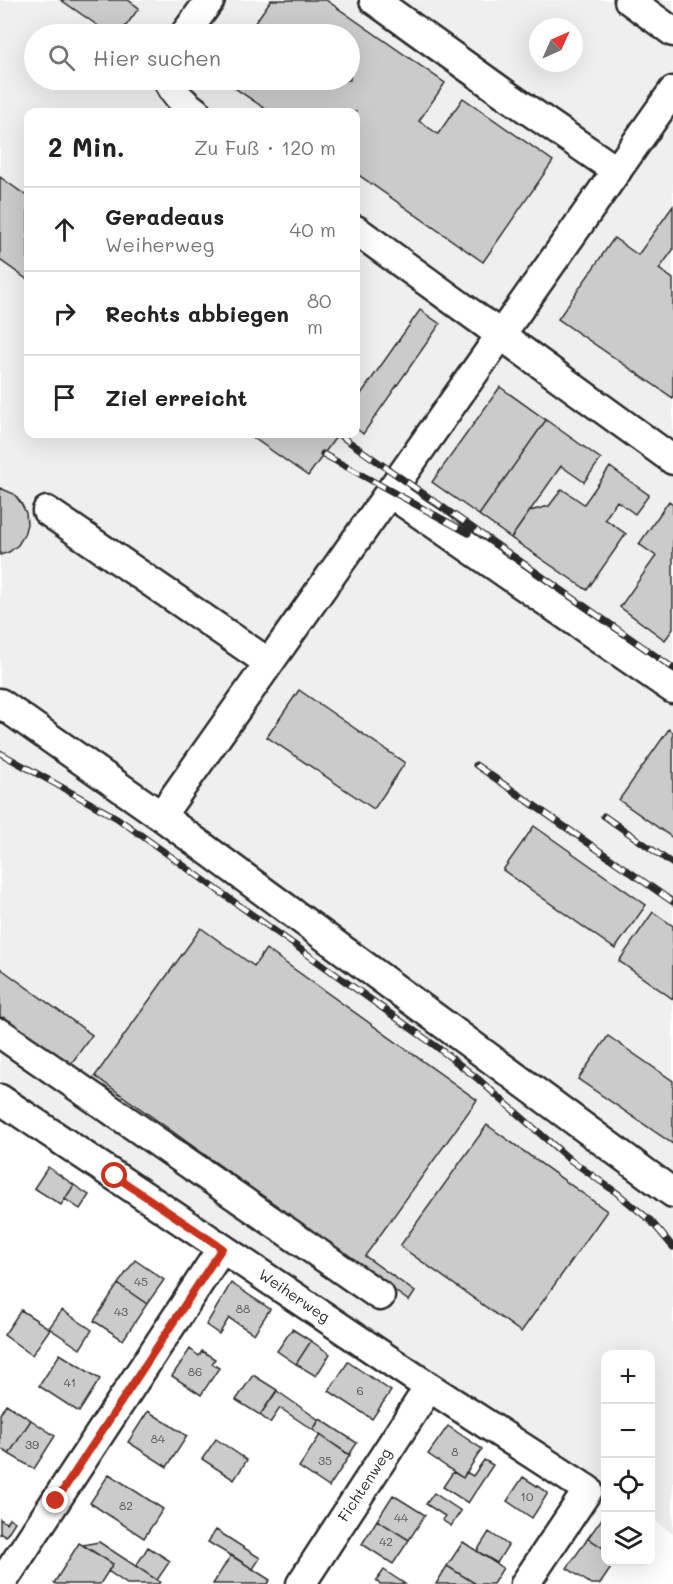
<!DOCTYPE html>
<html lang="de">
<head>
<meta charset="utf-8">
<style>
  :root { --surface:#fff; --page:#f2f2f2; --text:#222; --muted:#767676; --line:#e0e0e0 }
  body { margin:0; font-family:Mali,sans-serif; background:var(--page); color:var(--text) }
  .controls { position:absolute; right:18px; bottom:18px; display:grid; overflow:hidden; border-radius:12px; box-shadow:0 6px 24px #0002 }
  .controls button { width:54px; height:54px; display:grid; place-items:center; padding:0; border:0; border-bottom:2px solid var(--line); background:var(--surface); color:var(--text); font:30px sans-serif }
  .compass { position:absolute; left:529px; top:18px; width:54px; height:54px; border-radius:50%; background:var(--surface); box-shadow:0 6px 24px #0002; rotate:45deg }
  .stop { position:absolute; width:18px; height:18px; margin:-14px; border:4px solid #c8321e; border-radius:50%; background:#fff }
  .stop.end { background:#c8321e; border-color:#fff; box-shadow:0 2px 6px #0008 }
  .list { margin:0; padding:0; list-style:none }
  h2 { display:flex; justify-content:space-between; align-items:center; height:78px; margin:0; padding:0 24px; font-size:26px }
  h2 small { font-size:20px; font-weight:400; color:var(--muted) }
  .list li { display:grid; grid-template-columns:39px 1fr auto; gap:18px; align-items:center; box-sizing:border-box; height:84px; padding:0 24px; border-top:2px solid var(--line) }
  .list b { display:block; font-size:22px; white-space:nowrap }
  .list p { margin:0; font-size:20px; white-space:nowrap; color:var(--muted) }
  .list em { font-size:20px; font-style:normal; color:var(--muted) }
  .icon { flex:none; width:33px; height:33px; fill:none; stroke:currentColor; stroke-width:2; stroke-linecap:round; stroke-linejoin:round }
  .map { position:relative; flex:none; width:673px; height:1584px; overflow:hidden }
  .search { position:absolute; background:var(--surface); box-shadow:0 6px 24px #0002; left:24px; top:24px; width:336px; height:66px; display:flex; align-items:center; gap:15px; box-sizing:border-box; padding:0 21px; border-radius:33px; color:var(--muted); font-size:22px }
  .panel { position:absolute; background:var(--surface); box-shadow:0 6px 24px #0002; left:24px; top:108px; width:336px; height:330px; border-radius:12px }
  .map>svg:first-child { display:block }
  .built { fill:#efefef; fill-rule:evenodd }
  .building { fill:#cbcbcb; stroke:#2b2b2b; stroke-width:1.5 }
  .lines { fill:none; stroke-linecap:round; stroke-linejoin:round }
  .minor-casing { stroke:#2b2b2b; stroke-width:33 }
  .minor { stroke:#fff; stroke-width:28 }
  .rail-casing { stroke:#2b2b2b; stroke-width:7 }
  .rail { stroke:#fff; stroke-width:4.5; stroke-dasharray:14; stroke-linecap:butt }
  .route { stroke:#c8321e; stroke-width:8 }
  .labels { text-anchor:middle; stroke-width:4.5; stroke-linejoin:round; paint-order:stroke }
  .number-label { font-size:12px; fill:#535353 }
  .street-label { font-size:15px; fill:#2b2b2b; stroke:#fff }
</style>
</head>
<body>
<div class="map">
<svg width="673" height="1584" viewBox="0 0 673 1584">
  <rect width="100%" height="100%" fill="#fff"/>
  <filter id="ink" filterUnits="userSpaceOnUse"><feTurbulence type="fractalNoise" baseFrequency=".0167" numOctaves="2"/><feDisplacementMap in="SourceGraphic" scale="12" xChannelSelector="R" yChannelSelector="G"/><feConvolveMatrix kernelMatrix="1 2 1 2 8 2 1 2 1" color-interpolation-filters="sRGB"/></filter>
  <g filter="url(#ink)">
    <path class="built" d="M0,0H673V1534L651,1518L650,1354H606L605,1488L0,1081ZM538,27H574V63H538ZM34,34H350V80H34ZM28,112H356V434H28Z"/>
    <path class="building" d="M61,0H128L139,8L120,34H110Z
      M271,0H326L445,83L419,121L438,134L463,98L553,161L483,262L356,173V112H270L223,80H350V34H247Z
      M0,177L28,197V280L0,260Z
      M673,206V250L659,269L673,279V398L558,319L614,238L638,255Z
      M420,310L440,324L363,434L356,428V401Z
      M500,387L546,420L479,515L432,482Z
      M546,420L601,459L584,482L561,466L511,538L479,515Z
      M248,434H338L308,476Z
      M610,467L649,495L635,514L617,501L605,519L626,534L587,590L511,538L530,511L549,506L562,489L584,504Z
      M0,488L14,494L21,503L26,513L27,524L24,535L18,545L9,552L0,555Z
      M669,501L673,504V629L665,640L620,607L656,556L639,544Z
      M299,690L405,763L374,809L267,737Z
      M669,729L673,732V838L619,800Z
      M534,826L646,905L615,949L503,870Z
      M653,912L673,926V999L619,961Z
      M201,928L254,966L266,949L477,1100L365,1256L415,1292L409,1301L95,1076Z
      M0,968L92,1035L68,1068L0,1018Z
      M608,1036L673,1081V1144L578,1079Z
      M487,1125L607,1211L521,1332L400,1246Z
      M48,1167L74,1185L61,1205L34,1188Z
      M74,1185L89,1195L80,1209L65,1199Z
      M135,1260L164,1280L147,1304L118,1284Z
      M231,1283L270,1309L254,1334L229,1318L219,1334L206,1325Z
      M118,1284L147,1304L123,1340L94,1321Z
      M21,1310L50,1329L32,1355L4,1335Z
      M62,1310L92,1330L80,1349L49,1328Z
      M292,1329L311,1341L296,1364L277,1351Z
      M311,1341L330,1354L316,1376L296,1364Z
      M190,1349L199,1356L202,1351L215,1359L212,1364L219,1368L201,1395L172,1376Z
      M60,1354L100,1379L79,1412L39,1386Z
      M348,1362L391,1391L372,1419L329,1391Z
      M253,1375L277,1390L260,1415L236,1400Z
      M277,1391L319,1420L313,1430L280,1408L270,1423L260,1415Z
      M6,1404L31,1420L9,1454L0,1448V1414Z
      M148,1411L187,1436L167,1467L128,1442Z
      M320,1419L357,1443L349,1455L313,1430Z
      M31,1420L55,1436L34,1469L9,1454Z
      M448,1426L482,1449L463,1478L428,1454Z
      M320,1435L350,1455L329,1487L299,1467Z
      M216,1439L247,1460L234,1480L202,1459Z
      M484,1460L493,1465L468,1503L443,1487L453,1472L463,1478L466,1472L473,1476Z
      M109,1474L163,1509L144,1538L90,1503Z
      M523,1477L548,1493L532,1518L507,1501Z
      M434,1493L461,1511L451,1526L442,1520L445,1516L426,1504Z
      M393,1495L425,1515L409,1540L377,1520Z
      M606,1513V1550L588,1538Z
      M9,1518L15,1522L6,1536L1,1533L0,1535V1519L6,1523Z
      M377,1520L409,1540L393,1564L362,1544Z
      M216,1530L260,1558L253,1569L208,1542Z
      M489,1532L508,1545L497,1563L477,1551Z
      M588,1538L606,1550V1562H615L600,1584H591L567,1568Z
      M99,1542L160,1582L158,1584H127L108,1571L113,1564L83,1545Z
      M463,1542L503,1568L493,1584H476L447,1566Z
      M79,1543L113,1564L100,1584H56L54,1583Z
      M148,1547L170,1561L157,1580L136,1566Z
      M231,1555L270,1580L267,1584H213Z
      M447,1566L476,1584H436Z
      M384,1570L405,1584H380L376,1581Z"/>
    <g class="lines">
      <g class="minor-casing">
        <path id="minor" d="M374,0L505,94L617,171
          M629,0L673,32
          M185,34L210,0
          M168,80C174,94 183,103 196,112
          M356,230L673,460
          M390,493L673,689
          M47,511L269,663
          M0,703L161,816L673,1193
          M161,816L673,91
          M0,1033L380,1296
          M0,1099L429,1387L588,1490L525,1584
          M1,1584L222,1248
          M301,1584L429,1387"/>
      </g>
      <use href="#minor" class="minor"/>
      <g class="rail-casing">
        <path id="rail" d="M338,434L673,668
          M323,454L468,533
          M0,753L117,818L437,1047L478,1079L569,1159L617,1193L651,1221L673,1247
          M476,765L673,902
          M604,816L673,864"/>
      </g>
      <use href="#rail" class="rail"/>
    </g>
  </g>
  <g class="lines" filter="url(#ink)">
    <path class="route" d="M56,1501L222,1248L115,1176"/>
  </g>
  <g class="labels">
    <g class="number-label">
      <text x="141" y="1286">45</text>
      <text x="243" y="1313">88</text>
      <text x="121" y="1316">43</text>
      <text x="195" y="1376">86</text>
      <text x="70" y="1387">41</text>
      <text x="360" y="1395">6</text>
      <text x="158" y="1443">84</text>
      <text x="32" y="1449">39</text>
      <text x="455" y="1456">8</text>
      <text x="325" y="1465">35</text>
      <text x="527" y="1501">10</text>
      <text x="126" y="1510">82</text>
      <text x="401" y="1522">44</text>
      <text x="386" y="1546">42</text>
    </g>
    <g class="street-label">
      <text transform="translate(294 1296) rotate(34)" y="5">Weiherweg</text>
      <text transform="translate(365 1485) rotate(-57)" y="5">Fichtenweg</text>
    </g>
  </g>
</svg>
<div class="controls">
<button>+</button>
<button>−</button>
<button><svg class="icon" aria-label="locate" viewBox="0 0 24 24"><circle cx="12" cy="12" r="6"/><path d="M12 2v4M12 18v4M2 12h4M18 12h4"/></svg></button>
<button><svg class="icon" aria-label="layers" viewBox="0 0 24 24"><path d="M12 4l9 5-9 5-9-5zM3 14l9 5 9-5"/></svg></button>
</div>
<svg class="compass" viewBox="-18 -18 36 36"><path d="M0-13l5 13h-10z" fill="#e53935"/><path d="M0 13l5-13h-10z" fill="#767676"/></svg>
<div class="stop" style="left:115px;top:1176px"></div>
<div class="stop end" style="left:56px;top:1501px"></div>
<div class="search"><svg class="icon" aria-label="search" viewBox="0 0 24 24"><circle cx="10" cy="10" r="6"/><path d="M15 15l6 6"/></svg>Hier suchen</div>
<section class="panel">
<h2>2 Min.<small>Zu Fuß · 120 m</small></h2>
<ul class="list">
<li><svg class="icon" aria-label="ahead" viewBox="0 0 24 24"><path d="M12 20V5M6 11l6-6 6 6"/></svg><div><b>Geradeaus</b><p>Weiherweg</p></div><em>40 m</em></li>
<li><svg class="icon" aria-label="right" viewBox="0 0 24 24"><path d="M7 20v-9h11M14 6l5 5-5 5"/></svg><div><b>Rechts abbiegen</b></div><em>80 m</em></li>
<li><svg class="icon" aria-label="arrive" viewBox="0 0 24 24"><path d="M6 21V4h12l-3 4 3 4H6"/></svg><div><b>Ziel erreicht</b></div></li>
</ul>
</section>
</div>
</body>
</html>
